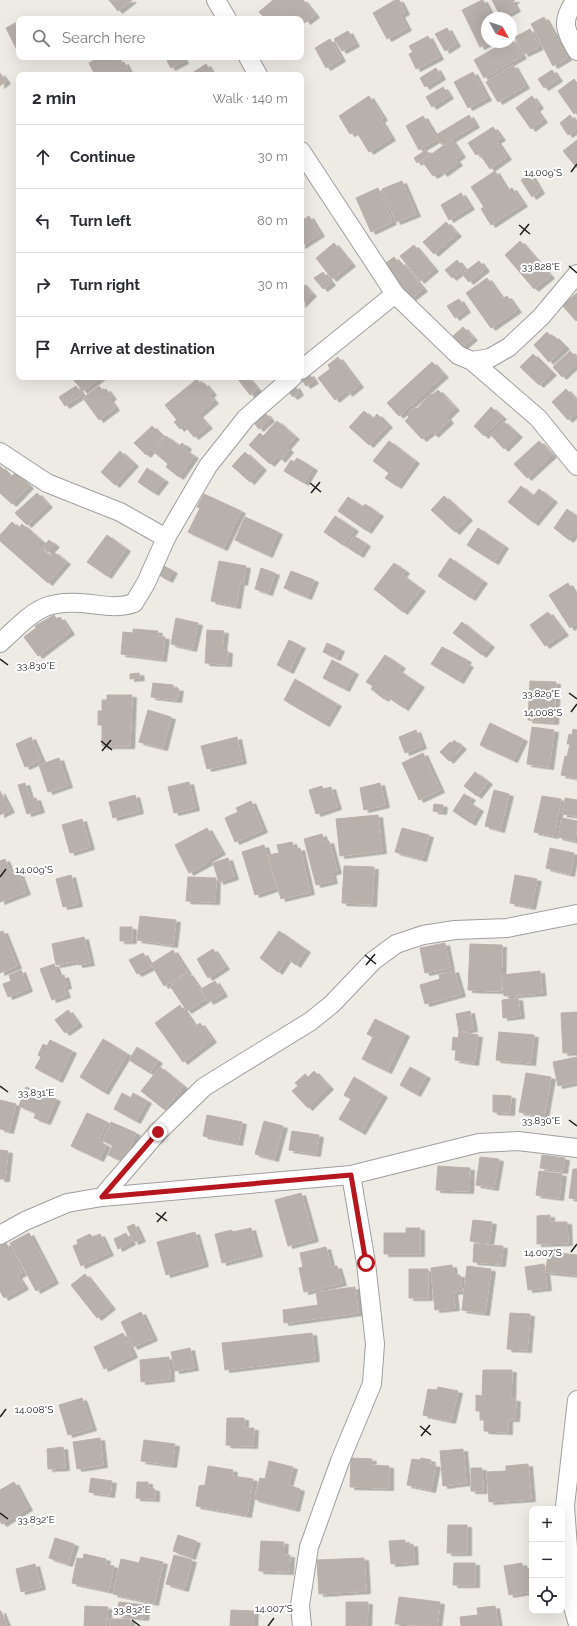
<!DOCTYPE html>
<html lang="en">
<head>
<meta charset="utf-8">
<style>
  :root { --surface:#fff; --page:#f2f2f3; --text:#2b2b33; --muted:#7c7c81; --line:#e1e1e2 }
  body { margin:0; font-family:Raleway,sans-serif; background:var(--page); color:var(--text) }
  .controls { position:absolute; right:12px; bottom:12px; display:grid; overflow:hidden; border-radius:8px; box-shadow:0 4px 16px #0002 }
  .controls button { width:36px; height:36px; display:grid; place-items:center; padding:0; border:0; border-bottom:1px solid var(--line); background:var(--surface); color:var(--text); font:20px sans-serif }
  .compass { position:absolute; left:481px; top:12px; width:36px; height:36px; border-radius:50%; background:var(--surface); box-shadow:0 4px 16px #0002; rotate:129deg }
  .stop { position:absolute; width:12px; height:12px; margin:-9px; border:3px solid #b6161d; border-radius:50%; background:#fff }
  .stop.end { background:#b6161d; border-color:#fff; box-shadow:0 1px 4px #0008 }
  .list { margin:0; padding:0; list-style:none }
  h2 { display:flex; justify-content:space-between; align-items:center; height:52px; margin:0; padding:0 16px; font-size:17px }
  h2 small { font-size:13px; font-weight:400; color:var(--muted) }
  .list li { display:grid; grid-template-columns:26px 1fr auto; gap:12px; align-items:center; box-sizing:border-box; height:64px; padding:0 16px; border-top:1px solid var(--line) }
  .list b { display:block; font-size:15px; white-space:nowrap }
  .list em { font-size:13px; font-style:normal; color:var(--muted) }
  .icon { flex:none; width:22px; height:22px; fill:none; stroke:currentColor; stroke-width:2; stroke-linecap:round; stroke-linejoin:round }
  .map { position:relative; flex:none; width:577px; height:1626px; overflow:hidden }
  .search { position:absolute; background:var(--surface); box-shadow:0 4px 16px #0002; left:16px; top:16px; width:288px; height:44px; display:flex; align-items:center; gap:10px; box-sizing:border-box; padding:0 14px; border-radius:8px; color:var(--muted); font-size:15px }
  .panel { position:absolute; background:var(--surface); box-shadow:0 4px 16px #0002; left:16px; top:72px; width:288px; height:308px; border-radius:8px }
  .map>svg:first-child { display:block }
  .building { fill:#b7b0ab; stroke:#beb1a9; filter:url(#shadow) }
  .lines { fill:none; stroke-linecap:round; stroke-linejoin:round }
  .street-casing { stroke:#9f9f9f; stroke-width:20 }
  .street { stroke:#fff; stroke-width:18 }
  .route { stroke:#b6161d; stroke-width:5 }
  .ticks { fill:none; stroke:#1e1e1e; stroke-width:1.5 }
  .ticks-label { font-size:10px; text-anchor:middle; fill:#1e1e1e; stroke:#fff; stroke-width:4; stroke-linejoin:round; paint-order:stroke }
</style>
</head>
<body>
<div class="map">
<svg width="577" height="1626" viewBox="0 0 577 1626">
  <defs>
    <filter id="shadow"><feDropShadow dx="4.5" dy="2.5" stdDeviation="0" flood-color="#0004"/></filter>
  </defs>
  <rect width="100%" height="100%" fill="#eeebe5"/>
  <path class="building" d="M109,0H132L118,11Z
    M273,0H303L315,15L306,22L303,18L301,20L262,19L264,17L259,12Z
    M395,0H399L405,12L400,15L407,28L387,39L373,13Z
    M482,0H483L492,18H487V42H490L480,47L462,10Z
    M492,0H515L512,2L516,9L501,17Z
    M544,17L567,58L553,66L531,24Z
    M19,21V54L6,28Z
    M447,28L456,44L445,51L435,34Z
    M530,29L539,47L524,54L515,37Z
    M348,31L355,44L342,51L334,39Z
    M428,36L439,57L416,69L409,54L413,52L409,46Z
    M511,38L522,56L484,78L474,60L505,42H511Z
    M330,39L341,59L326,68L315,48Z
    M100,57H116L119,64L124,62L130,75H95L89,63Z
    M175,57H182L184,61L171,68L167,61Z
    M206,64L213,75H189Z
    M513,65L525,86L498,102L486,82Z
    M436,68L441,77L425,87L420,78Z
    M552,70L558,79L544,88L538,79Z
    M473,72L487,98L468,108L454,82Z
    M0,73L6,81L0,86Z
    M574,79L577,83V111L574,114L558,91Z
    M443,87L449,96L432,107L426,97Z
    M369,96L383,118L380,120L391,138L369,152L356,131L350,134L339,116Z
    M532,96L539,106L535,109L543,120L531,129L516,108Z
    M469,115L475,125L442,145L436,135Z
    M570,115L577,125V129L568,135L560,123Z
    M423,116L437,139L419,150L406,126Z
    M493,127L501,138L496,141L507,157L490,169L479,153L476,155L468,143Z
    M451,140L461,155L455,159L458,163L443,174L441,171L433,176L422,161Z
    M577,140V168L563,151Z
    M426,150L429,154L417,163L414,158Z
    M495,171L507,191L512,188L523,204L491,225L481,209L484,207L471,187Z
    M530,174L540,191L532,197L521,180Z
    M402,181L416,214L396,222L382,189Z
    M378,188L392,222L371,232L356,198Z
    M461,193L470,207L449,220L441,205Z
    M309,216L320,234L301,246V217L303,220Z
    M446,222L457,234L434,254L423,242Z
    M520,241L550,276L534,289L505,255Z
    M334,243L351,264L332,279L316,258Z
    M414,245L434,269L420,281L400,256Z
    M394,257L399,264L401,262L423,289L410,299L383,265Z
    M457,260L464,269L452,278L445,270Z
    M479,261L485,269L469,282L462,274Z
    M323,272L331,283L323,289L314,278Z
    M487,278L502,299L507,296L517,310L491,328L466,293Z
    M301,282L312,294L301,305Z
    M577,293V320L576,321L562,305Z
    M459,299L466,310L455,318L447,306Z
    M463,327L473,338L462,347L453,336Z
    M547,332L552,338L554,336L565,347L549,362L534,345Z
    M570,351L577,359V363L562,377L553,367Z
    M533,354L552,373L539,385L520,367Z
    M338,357L359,385L348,394L346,391L335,400L318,378L330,369L328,365Z
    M432,362L444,375L399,416L387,403Z
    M309,374L314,381L306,386L302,380Z
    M71,377H101L83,391Z
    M238,377H247L257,389L250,395L237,378Z
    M197,379L201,385L204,383L212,393L209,395L214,401L198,415L208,426L194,437L184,425L180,429L174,422L177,420L165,405Z
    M76,386L82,395L65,406L59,397Z
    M99,386L103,391L106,389L112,397L109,399L115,408L99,420L83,398Z
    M295,386L299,393L293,397L288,391Z
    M566,389L577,401V412L568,420L552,402Z
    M438,390L455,408L446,417L449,421L434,435L431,432L422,439L405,421L409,417L407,415L415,408L417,409L430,394L432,395Z
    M491,407L502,417L484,436L474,426Z
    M364,411L373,419L377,414L388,425L369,445L349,427Z
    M265,413L270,419L259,429L254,423Z
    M277,421L295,437L286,447L289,450L281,460L277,456L270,464L249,445L260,433L263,436Z
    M503,421L518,435L504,449L490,434Z
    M152,426L163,437L146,455L134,443Z
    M166,436L179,446L182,443L187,447L185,450L194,456L179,477L166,467L168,464L154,452Z
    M389,441L415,461L397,486L385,478L389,473L373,461Z
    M539,441L552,455L527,478L514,464Z
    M120,451L134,464L115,485L101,472Z
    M245,452L262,468L250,482L232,466Z
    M297,458L313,468L304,483L284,471L291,460L294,462Z
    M0,466L11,477L15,473L29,486L12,504L0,493Z
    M147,468L164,480L154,493L138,482Z
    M521,486L533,496L539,489L553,500L534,523L508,502Z
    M37,493L48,505L27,525L15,513Z
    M204,494L241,511L223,548L188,532L200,508L197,507Z
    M444,496L468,518L455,532L431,510Z
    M348,497L363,507L365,504L379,514L367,531L338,511Z
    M567,509L577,517V530L569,540L554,528Z
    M335,516L354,529L343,545L324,532Z
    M245,517L278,532L268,555L235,540Z
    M12,522L19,528L22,524L41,541L37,545L50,556L54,552L66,562L48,583L0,541V535Z
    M478,528L504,546L494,562L467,545Z
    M107,535L126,549L107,576L87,562Z
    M354,536L366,544L359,555L347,547Z
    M49,540L55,545L48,552L42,547Z
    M450,558L483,581L471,598L438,576Z
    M219,561L246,566L243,583L240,582L236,606L211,601Z
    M394,563L405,571L402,575L421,589L403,612L374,589Z
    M164,566L173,571L168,580L159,575Z
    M261,568L275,573L268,593L255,589Z
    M291,571L314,580L307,597L284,588Z
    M568,583L577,598V623L570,628L549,595Z
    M548,612L564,633L545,646L530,625Z
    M54,615L57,620L60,617L70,632L38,656L24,637L36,628L35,626Z
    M176,618L198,623L192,649L171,644Z
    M462,622L490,645L482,655L453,633Z
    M133,629L158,631L157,636L165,637L162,659L121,654L123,632L133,633Z
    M207,630L224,631L222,650L228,651L227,664L205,663Z
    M289,640L301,646L289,671L277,665Z
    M327,643L340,649L336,658L323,652Z
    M442,647L467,660L465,663L469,665L459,681L431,664Z
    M385,655L401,666L398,670L420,685L404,708L386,696L384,699L371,689L373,686L366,682Z
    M332,660L354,672L345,689L323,678Z
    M139,673L140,678L130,679V674Z
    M295,679L337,704L325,724L284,700Z
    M530,681L556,682L554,722L528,720Z
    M153,683L173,685V688L179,689L177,700L151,697Z
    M107,695H132L130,746H102V725H98V711H102V700H107Z
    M148,710L171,717L163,748L139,742Z
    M490,723L523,739L513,760L480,745Z
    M532,727L554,730L549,767L527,764Z
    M573,729L577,730V778L561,775L565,756L567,757L570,744H567L569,734L572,735Z
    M416,730L422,746L405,753L399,737Z
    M31,737L41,760L25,767L16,744Z
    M237,737L242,761L207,769L201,746Z
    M454,740L462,747L449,761L440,752L450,742L452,743Z
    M423,753L440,790L419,800L402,763Z
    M59,758L68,785L48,792L39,765Z
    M475,772L488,782L477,796L464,786Z
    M189,782L195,808L174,813L168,787Z
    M25,783L30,799L36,798L40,810L27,814L18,785Z
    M380,783L385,805L364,810L360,788Z
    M322,786L323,789L331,787L337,807L316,814L309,790Z
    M494,790L509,794L500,830L485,826Z
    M0,791L10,810L0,815Z
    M464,794L471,798L468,802L479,809L471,823L453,811Z
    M135,795L139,811L113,818L109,802Z
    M542,796L561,799L554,836L534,832Z
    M565,798L577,800V816L562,814Z
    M251,801L263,830L235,842L225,818L238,812L236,808Z
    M434,804L443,805L442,812L433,811Z
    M378,815L382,851L340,856L336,819Z
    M562,818L577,821L575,841L558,837Z
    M82,819L90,847L70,853L62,825Z
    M207,828L221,852L207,860L209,862L189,873L175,845Z
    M402,828L429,835L422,859L395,852Z
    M322,834L324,842L329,841L337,871L331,873L333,881L316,885L304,839Z
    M292,842L294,849L300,848L310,892L281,899L268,855L279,853L277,845Z
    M264,845L276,888L255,895L242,852Z
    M550,848L574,853L570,874L546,868Z
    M228,858L234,877L219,882L213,863Z
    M5,859L11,874L18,871L26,892L0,902V861Z
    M344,866L374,867L372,904L342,903Z
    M71,875L78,904L63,907L56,879Z
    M515,875L537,879L531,907L510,903Z
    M188,877L216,878L215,902L186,901Z
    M140,916L176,920L173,945L137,940Z
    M120,927H132V941H120Z
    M3,931L17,966L0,973V932Z
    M279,931L306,950L296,965L287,958L278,972L260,958Z
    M84,937L90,963L78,965L77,961L56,965L52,944Z
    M445,943L450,968L425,973L420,948Z
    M470,944L502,945L501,991L468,990Z
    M213,949L225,967L208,978L197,959Z
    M173,950L187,972L164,986L151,964Z
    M143,953L151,967L137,974L129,960Z
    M54,964L59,977L64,975L67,986L63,987L66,995L52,1000L40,969Z
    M21,970L28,989L8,997L3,984L11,981L9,975Z
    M454,970L461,994L425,1004L420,985L440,979L439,975Z
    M540,971L542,993L504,996L502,975Z
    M188,973L206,999L187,1011L170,986Z
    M215,981L223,994L209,1002L201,989Z
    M518,998L520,1016L503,1018L502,1000Z
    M180,1005L195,1027L200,1023L212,1040L183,1062L155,1023Z
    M68,1010L78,1024L65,1033L55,1020Z
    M470,1011L473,1029L459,1032L456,1014Z
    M577,1012V1052L563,1053L561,1013Z
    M375,1019L405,1034L387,1071L362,1059L373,1037L367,1034Z
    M459,1032L478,1035L474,1063L455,1060L456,1050H452L453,1037L458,1038Z
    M499,1032L534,1035L531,1063L496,1060Z
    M103,1039L127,1054L104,1092L80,1077Z
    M50,1040L72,1051L58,1080L35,1068L41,1057L38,1055L43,1044L47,1046Z
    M137,1047L158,1061L150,1073L129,1060Z
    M577,1057V1082L558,1086L553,1062Z
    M160,1067L183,1086L165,1110L141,1091Z
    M410,1067L426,1076L416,1094L400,1085Z
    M314,1071L329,1087L308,1108L292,1091L298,1086L295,1083L305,1074L308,1077Z
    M526,1073L551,1077L544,1116L519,1112Z
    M354,1077L383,1095L361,1132L339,1119L351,1099L344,1095Z
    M26,1087L56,1099L46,1122L34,1118L36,1113L19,1106Z
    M122,1093L131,1098L133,1093L147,1101L136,1121L114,1109Z
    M493,1095L511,1096L510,1113L493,1112Z
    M0,1100L16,1104L9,1131L0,1129Z
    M87,1113L107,1122L98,1141L106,1145L99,1159L71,1146Z
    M207,1115L242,1122L238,1143L203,1136Z
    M264,1121L283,1126L274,1159L255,1154Z
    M111,1122L136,1133L123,1161L108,1155L113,1145L103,1141Z
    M292,1131L319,1135L316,1154L289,1150Z
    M0,1150L8,1151L5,1179H0Z
    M542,1155L565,1158L563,1171L540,1168Z
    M480,1157L499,1159L494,1188L476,1185Z
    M438,1166L470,1168L469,1191L436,1190Z
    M573,1169H577V1199L569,1198Z
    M539,1171L562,1174L559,1198L536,1195Z
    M301,1193L314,1239L288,1246L275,1200Z
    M550,1215V1222H567L568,1243L537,1244V1216Z
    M473,1220L492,1222L489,1243L470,1241Z
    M134,1224L141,1239L134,1242L127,1227Z
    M251,1228L258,1254L222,1263L215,1234L232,1230V1232Z
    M406,1228H420V1254H384V1233H406Z
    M195,1232L204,1264L166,1275L157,1242Z
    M29,1233L54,1281L36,1291L10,1243Z
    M126,1233L131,1242L118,1249L114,1239Z
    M90,1234L92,1237L100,1234L109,1253L81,1266L73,1246L78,1244L77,1240Z
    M6,1243L22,1273L17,1276L24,1287L4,1298L0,1291V1246Z
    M474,1244L503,1246L501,1264L473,1262Z
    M326,1247L331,1267L337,1266L342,1283L304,1292L299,1268L303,1267L300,1253Z
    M548,1252L577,1255V1275L546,1272Z
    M544,1264L547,1288L528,1290L525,1267Z
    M452,1265L453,1275H460L462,1291L453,1292L455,1308L435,1310L431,1268Z
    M467,1266L491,1269L485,1313L462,1310Z
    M409,1269H428V1298H409Z
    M85,1274L111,1307L97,1318L71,1285Z
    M355,1287L358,1313L284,1323L283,1310L318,1305L316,1292Z
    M141,1312L153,1338L133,1347L121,1322Z
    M510,1313L530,1314L527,1350L507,1349Z
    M123,1333L133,1355L104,1369L94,1347Z
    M312,1333L315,1359L225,1370L222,1343Z
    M190,1348L194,1368L175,1371L171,1352Z
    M169,1357L170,1379L141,1382L140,1360Z
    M483,1370H512L511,1399H516L515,1419H508V1432L484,1431V1420H480V1411H476V1395L482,1396Z
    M438,1387L458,1391L451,1421L423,1415L428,1389L437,1390Z
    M82,1398L92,1428L68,1435L59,1405Z
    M227,1418H244V1428H254L253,1446L226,1445Z
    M100,1438L103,1465L77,1469L73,1442Z
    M144,1440L175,1444L172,1465L141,1461Z
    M63,1447L65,1468L48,1469L47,1449Z
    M463,1449L466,1483L443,1486L440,1451Z
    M351,1458L372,1459L371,1465L389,1466V1488L350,1487Z
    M421,1458L431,1460L429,1464L436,1465L431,1490L407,1485L412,1459L420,1460Z
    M269,1461L293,1467L288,1485L300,1489L295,1509L254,1499L260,1478L265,1479Z
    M528,1464L531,1499L489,1502L487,1472L506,1471V1466Z
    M208,1466L233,1470L232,1476L253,1479L247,1515L196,1506L199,1486L205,1485Z
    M471,1468H482L483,1491H471Z
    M91,1478L112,1481L110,1495L89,1492Z
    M14,1482L28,1508L2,1524L0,1521V1490Z
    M137,1482H148V1488L155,1489V1499L136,1498Z
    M448,1525H467V1553H447Z
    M178,1535L196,1541L191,1557L173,1551Z
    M55,1538L74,1544L68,1564L49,1558Z
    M405,1540V1545L413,1544L414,1562L391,1564L389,1541Z
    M261,1541L284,1542L283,1555H290L289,1572L259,1571Z
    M84,1554L106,1559L105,1564L114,1566L109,1591L72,1583L77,1558L83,1559Z
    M174,1555L192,1560L184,1589L166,1584Z
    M141,1557L163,1562L154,1603L113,1594L121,1559L139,1563Z
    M364,1558L366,1591L319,1594L317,1560Z
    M454,1563H475V1585H453Z
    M522,1563L523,1569L532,1568V1591L509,1595L504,1566Z
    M35,1564L41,1587L21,1592L16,1569Z
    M399,1597L440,1602L437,1626L395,1624Z
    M119,1602L146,1605L144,1618L117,1615Z
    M346,1602H368L367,1626H346Z
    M85,1606L108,1607L106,1626H84Z
    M495,1606L498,1626H461L460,1617L478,1615L477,1608Z
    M231,1610L254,1611L253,1626H230Z
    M0,1611H1L7,1626H0Z
    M110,1619H130V1626H110Z"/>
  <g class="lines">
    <g class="street-casing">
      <path id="street" d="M216,0L227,19
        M576,0C560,21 565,30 577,51
        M248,57L258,75
        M301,151L395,294L458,355L472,361L490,358L509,347L541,317L577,274
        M472,361L538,418L577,466
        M301,370L395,294
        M0,452L47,483L120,512L166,538
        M0,643C34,612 42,598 91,604C107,606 120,608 134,603L146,583L166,538L208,466L246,418L293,377
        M102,1197L158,1132L204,1087L311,1021L332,1004L373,961L396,944L423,935L455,930L507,928L577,914
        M0,1235L25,1221L67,1203L102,1197L351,1175L479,1143L518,1141L577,1148
        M577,1400L565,1506L572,1603L577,1621
        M302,1626L300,1605L309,1547L340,1461L372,1384L375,1344L366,1263L351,1175"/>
    </g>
    <use href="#street" class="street"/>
  </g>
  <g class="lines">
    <path class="route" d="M158,1132L102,1197L351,1175L366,1263"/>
  </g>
  <path class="ticks" d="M571,172L577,164M519,225L530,234M520,235L529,224M569,266L577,273M310,483L321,492M311,493L320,482M0,659L8,665M569,693L577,699M571,712L577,704M101,741L112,750M102,751L111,740M0,877L6,869M365,955L376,964M366,965L375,954M0,1086L8,1092M569,1120L577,1126M156,1213L167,1221M157,1222L166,1212M571,1252L577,1244M0,1417L6,1409M420,1426L431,1435M421,1436L430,1425M0,1513L8,1519M132,1620L140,1626M268,1626L274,1618"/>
  <g class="ticks-label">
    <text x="543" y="176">14.009°S</text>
    <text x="541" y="270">33.828°E</text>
    <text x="36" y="669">33.830°E</text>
    <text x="541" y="697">33.829°E</text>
    <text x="543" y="716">14.008°S</text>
    <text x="34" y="873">14.009°S</text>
    <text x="36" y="1096">33.831°E</text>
    <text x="541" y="1124">33.830°E</text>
    <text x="543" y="1256">14.007°S</text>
    <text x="34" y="1413">14.008°S</text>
    <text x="36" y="1523">33.832°E</text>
    <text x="274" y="1612">14.007°S</text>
    <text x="132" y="1613">33.832°E</text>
  </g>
</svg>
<div class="controls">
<button>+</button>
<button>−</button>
<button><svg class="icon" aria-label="locate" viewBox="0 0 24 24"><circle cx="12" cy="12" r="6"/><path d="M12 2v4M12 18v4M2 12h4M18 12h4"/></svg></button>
</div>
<svg class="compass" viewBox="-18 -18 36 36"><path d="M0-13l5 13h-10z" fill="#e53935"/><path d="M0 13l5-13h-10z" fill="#7c7c81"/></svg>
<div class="stop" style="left:366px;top:1263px"></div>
<div class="stop end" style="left:158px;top:1132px"></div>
<div class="search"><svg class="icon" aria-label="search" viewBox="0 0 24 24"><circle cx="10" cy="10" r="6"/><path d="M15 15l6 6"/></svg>Search here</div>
<section class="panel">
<h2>2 min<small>Walk · 140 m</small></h2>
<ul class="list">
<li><svg class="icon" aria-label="ahead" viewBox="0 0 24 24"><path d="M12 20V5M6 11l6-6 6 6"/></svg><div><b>Continue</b></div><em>30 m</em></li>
<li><svg class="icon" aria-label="left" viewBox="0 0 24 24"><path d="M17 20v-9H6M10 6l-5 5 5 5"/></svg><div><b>Turn left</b></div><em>80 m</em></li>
<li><svg class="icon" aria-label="right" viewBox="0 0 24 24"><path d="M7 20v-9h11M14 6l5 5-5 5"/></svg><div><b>Turn right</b></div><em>30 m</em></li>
<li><svg class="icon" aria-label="arrive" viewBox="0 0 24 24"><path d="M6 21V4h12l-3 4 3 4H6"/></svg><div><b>Arrive at destination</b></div></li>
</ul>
</section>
</div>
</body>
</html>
